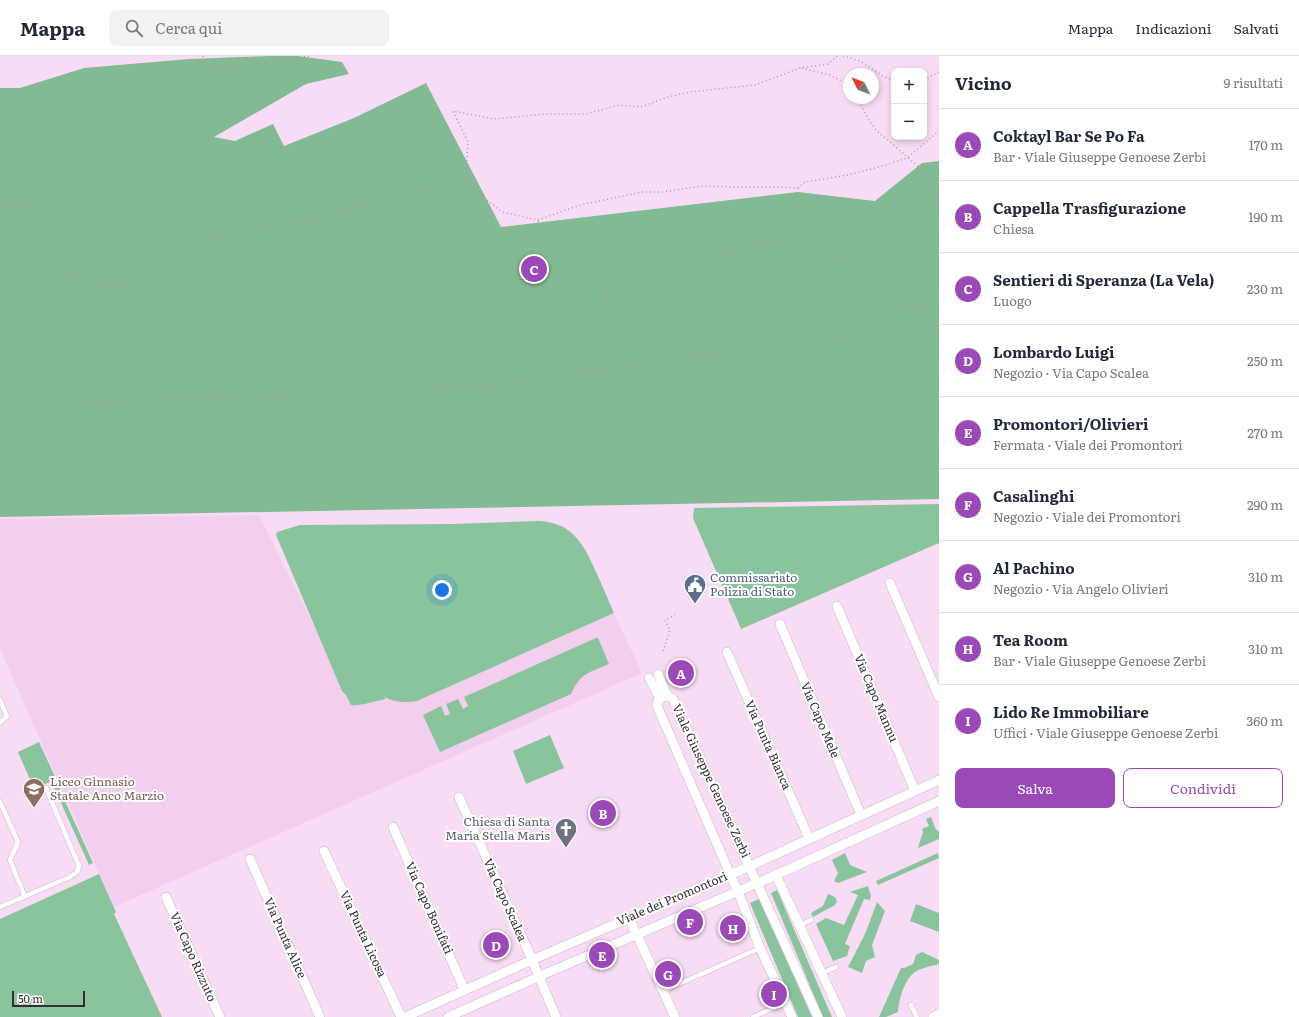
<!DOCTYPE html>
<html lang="it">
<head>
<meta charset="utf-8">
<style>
  :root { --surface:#fff; --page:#f2f2f3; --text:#1f2937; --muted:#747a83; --line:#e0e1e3; --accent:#9c49b8 }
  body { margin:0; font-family:Literata,serif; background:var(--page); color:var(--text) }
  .controls { position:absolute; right:12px; top:12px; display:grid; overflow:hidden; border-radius:8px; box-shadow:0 2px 6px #0003 }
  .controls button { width:36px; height:36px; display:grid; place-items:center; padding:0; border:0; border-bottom:1px solid var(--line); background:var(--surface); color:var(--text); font:20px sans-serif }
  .compass { position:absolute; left:843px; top:12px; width:36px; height:36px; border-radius:50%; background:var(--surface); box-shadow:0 2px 6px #0003; rotate:313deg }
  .scale { position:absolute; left:12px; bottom:10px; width:73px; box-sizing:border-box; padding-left:4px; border:2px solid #372d36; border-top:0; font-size:11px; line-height:14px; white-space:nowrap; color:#372d36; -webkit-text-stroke:3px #fff; paint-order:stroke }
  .you { position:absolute; left:442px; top:534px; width:14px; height:14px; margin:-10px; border:3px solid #fff; border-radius:50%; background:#1a73e8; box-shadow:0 0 0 6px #1a73e833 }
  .badge { display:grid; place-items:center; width:26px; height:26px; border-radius:50%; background:var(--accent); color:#fff; font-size:13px; font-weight:700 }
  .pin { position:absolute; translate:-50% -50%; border:2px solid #fff; box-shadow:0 1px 4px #0006 }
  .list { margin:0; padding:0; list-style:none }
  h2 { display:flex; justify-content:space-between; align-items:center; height:52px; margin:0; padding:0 16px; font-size:17px }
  h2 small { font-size:13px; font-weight:400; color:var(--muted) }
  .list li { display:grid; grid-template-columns:26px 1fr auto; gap:12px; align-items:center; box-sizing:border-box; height:72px; padding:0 16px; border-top:1px solid var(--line) }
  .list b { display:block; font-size:15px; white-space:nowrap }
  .list p { margin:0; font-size:13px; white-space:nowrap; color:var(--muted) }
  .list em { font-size:13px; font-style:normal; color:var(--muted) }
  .actions { display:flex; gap:8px; padding:12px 16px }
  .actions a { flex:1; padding:9px 0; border:1px solid var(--accent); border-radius:8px; text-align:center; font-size:14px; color:var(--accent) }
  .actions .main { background:var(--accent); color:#fff }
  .icon { flex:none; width:22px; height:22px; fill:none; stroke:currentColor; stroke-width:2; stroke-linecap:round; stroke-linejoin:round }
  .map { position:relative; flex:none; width:939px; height:961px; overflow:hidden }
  header { display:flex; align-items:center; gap:24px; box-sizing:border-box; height:56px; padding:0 20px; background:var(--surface); border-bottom:1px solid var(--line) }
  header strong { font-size:19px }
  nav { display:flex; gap:22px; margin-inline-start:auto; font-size:14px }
  .search { width:280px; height:36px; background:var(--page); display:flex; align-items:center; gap:10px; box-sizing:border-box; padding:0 14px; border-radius:8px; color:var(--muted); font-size:15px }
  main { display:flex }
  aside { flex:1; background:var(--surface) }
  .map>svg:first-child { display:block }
  .built { fill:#f2cfee }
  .green { fill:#8ac49c }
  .forest { fill:#82bb93 }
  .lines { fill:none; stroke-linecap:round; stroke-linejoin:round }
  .lane-casing { stroke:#d0b4cd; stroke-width:5.5 }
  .street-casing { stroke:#d0b4cd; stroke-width:10 }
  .path { stroke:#ac97aa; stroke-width:1.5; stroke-dasharray:1 3; stroke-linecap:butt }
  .lane { stroke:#fff; stroke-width:4.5 }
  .street { stroke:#fff; stroke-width:9 }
  .labels { text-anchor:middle; stroke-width:4; stroke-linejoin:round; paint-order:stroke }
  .service-label { font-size:12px; fill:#4e5e75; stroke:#fff; text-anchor:start }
  .street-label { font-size:12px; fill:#372d36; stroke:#fff }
  .education-label { font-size:12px; fill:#785e54; stroke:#fff; text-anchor:start }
  .worship-label { font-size:12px; fill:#5b616d; stroke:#fff; text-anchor:end }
</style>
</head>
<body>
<header>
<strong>Mappa</strong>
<div class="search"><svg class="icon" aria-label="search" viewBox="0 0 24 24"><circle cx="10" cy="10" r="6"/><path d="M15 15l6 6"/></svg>Cerca qui</div>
<nav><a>Mappa</a><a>Indicazioni</a><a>Salvati</a></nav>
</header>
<main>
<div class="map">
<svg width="939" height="961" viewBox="0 0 939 961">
  <rect width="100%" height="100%" fill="#f8dcf5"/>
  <path class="built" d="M259,459L353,649L389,643L391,644H419L614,557L642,617L114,851L0,593V463Z"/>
  <path class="green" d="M939,448V487L741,573L693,462L694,452Z
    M539,465C574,467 584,489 597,518C603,531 608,544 614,557L417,645C405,647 394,646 384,641L386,643C375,645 361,650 351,649L346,639L342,635L276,479L277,476L300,469L453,468Z
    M596,582H598L609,608C589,617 581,616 571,638L440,696L423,659L441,650L445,660L450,658L446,648L458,643L463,653L468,650L464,641Z
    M550,679L564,712L526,728L513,695Z
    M39,686L56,723L34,733L18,696Z
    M56,725L93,807L89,809L52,727Z
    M931,761L936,774L939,775V783L918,792L923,776L922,773L929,770L926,763Z
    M845,797L850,809L867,816L838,827L834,825L838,817L832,804Z
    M938,797L939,802L878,829L876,825Z
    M99,818L116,856L114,858L162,961H0V863Z
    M868,830L871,840L870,844L864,843L845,888L850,890L847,900L833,905L816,868L826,862L844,869L858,839L850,836Z
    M777,834L832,961H823L771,837Z
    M828,838L835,841L837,845L835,849L813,861L811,857L823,850Z
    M759,843L812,961H798L750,847Z
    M877,846L885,855L872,889L875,901L866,905L862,917L848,911L865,878Z
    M916,848L939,857V876L910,865Z
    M922,896L939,904V908C932,910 921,912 915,916C904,924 899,943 898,956L886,961H879L901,912H904L913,908L916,899Z"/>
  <path class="forest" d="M271,0H298L342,6L349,18L306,28L214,81L235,85L273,68L284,90L354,62L426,27L501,171L798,136L875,145L922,107L939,105V443L0,461V32H20L84,12L189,3Z"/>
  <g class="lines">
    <g class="lane-casing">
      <path id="lane" d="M0,644L7,660L0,667
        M0,746L18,786L10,804L25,841
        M0,851L70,821L77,816L79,810L46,732
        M800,869L811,864
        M822,917L836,911
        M663,935L760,892
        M911,949L917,961
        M753,961L785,947"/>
    </g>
    <g class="street-casing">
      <path id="street" d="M890,527L939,641
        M837,550L915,735
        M780,568L861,759
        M727,596L809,782
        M658,618L667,640
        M649,622L660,643
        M459,741L527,892L556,961
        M393,771L464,933
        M324,795L401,961
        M250,803L320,961
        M776,819L842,961
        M166,841L220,961
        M629,862L675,961
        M405,961L532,904L750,810L939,724
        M448,961L547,917L776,819L939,745
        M792,961L760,892L740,841L658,652L657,648L659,644C663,640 669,638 673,643L818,961
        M933,961L939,958"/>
    </g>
    <path class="path" d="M203,0L209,10L219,13L310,0
      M837,0L828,8L800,12L755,29L690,36L668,41L641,51L619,49L586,58H546L494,63L453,55L468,86L466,120L486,143L502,156L538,164L580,149L642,136H663L702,130L735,131H777L798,132L805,126L848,119L879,111L907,102L939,75
      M843,0L860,5L883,20L894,25
      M802,12L830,19L849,29
      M924,24L939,16
      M857,42L870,66L876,74L920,112L939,144
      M798,132L794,152L795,165L803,175
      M0,147L8,146L38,152L62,186L72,221L130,231L151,212L187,189L226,176L276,168L309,166L376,143L429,133L466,120
      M538,165L540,174L543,198L538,230L546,254L567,268L577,285L592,262L610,227L619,223L641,227L661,210L680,202L683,208L690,210L699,208L702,211L708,210L721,199L736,191L785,188L790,183L804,175L811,179L815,192L825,200L849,203L869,225L895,248L927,255L934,268
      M903,272L939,298
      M0,356L135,344L479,332L934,268L939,263
      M663,595L670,574L665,564L675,559"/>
    <use href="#lane" class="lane"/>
    <use href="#street" class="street"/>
  </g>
  <defs>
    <g id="civic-pin" transform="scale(1.15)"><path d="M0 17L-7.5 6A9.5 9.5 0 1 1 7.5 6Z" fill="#5c6f8a" stroke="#fff"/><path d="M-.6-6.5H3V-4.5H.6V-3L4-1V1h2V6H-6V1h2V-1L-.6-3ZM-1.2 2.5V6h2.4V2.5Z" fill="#fff"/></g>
    <g id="school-pin" transform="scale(1.15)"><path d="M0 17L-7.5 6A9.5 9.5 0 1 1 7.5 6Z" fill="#8d6e63" stroke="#fff"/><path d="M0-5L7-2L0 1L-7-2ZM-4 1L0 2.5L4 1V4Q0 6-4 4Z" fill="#fff"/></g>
    <g id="church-pin" transform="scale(1.15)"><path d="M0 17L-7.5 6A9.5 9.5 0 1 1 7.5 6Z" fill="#6b7280" stroke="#fff"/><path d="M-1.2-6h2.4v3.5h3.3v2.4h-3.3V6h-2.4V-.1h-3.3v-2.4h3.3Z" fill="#fff"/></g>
  </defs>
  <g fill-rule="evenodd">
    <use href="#civic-pin" x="695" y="529"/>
    <use href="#school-pin" x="34" y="733"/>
    <use href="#church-pin" x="566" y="773"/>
  </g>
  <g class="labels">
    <g class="service-label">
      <text x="710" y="526">Commissariato<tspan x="710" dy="14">Polizia di Stato</tspan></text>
    </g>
    <g class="street-label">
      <text transform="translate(876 642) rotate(67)" y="4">Via Capo Mannu</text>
      <text transform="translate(820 664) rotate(67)" y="4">Via Capo Mele</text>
      <text transform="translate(768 689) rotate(66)" y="4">Via Punta Bianca</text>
      <text transform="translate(711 725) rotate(65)" y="4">Viale Giuseppe Genoese Zerbi</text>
      <text transform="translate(672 843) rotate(-23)" y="4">Viale dei Promontori</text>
      <text transform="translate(505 844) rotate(66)" y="4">Via Capo Scalea</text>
      <text transform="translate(429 852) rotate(66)" y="4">Via Capo Bonifati</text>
      <text transform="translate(363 878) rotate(65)" y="4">Via Punta Licosa</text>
      <text transform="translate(285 882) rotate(66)" y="4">Via Punta Alice</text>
      <text transform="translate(193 901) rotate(66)" y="4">Via Capo Rizzuto</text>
    </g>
    <g class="education-label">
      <text x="50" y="730">Liceo Ginnasio<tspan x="50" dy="14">Statale Anco Marzio</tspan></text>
    </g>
    <g class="worship-label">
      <text x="550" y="770">Chiesa di Santa<tspan x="550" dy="14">Maria Stella Maris</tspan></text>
    </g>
  </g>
</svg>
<div class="controls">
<button>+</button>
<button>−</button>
</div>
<svg class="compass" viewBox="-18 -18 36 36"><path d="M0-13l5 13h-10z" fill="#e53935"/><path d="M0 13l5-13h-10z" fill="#747a83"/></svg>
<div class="scale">50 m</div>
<div class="you"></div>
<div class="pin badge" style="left:681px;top:617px">A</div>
<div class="pin badge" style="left:603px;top:757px">B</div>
<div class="pin badge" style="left:534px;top:213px">C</div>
<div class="pin badge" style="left:496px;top:889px">D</div>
<div class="pin badge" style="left:602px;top:899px">E</div>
<div class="pin badge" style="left:690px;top:866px">F</div>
<div class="pin badge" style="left:668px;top:918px">G</div>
<div class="pin badge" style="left:733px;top:872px">H</div>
<div class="pin badge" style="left:774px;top:938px">I</div>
</div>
<aside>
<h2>Vicino<small>9 risultati</small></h2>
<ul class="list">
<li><span class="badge">A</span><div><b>Coktayl Bar Se Po Fa</b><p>Bar · Viale Giuseppe Genoese Zerbi</p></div><em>170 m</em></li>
<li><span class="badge">B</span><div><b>Cappella Trasfigurazione</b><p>Chiesa</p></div><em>190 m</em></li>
<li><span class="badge">C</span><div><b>Sentieri di Speranza (La Vela)</b><p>Luogo</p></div><em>230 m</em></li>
<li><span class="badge">D</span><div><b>Lombardo Luigi</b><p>Negozio · Via Capo Scalea</p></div><em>250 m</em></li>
<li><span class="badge">E</span><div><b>Promontori/Olivieri</b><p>Fermata · Viale dei Promontori</p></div><em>270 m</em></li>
<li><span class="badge">F</span><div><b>Casalinghi</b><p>Negozio · Viale dei Promontori</p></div><em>290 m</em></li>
<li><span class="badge">G</span><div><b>Al Pachino</b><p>Negozio · Via Angelo Olivieri</p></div><em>310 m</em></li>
<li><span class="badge">H</span><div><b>Tea Room</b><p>Bar · Viale Giuseppe Genoese Zerbi</p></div><em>310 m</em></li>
<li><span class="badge">I</span><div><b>Lido Re Immobiliare</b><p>Uffici · Viale Giuseppe Genoese Zerbi</p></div><em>360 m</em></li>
</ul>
<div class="actions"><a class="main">Salva</a><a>Condividi</a></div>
</aside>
</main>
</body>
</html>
